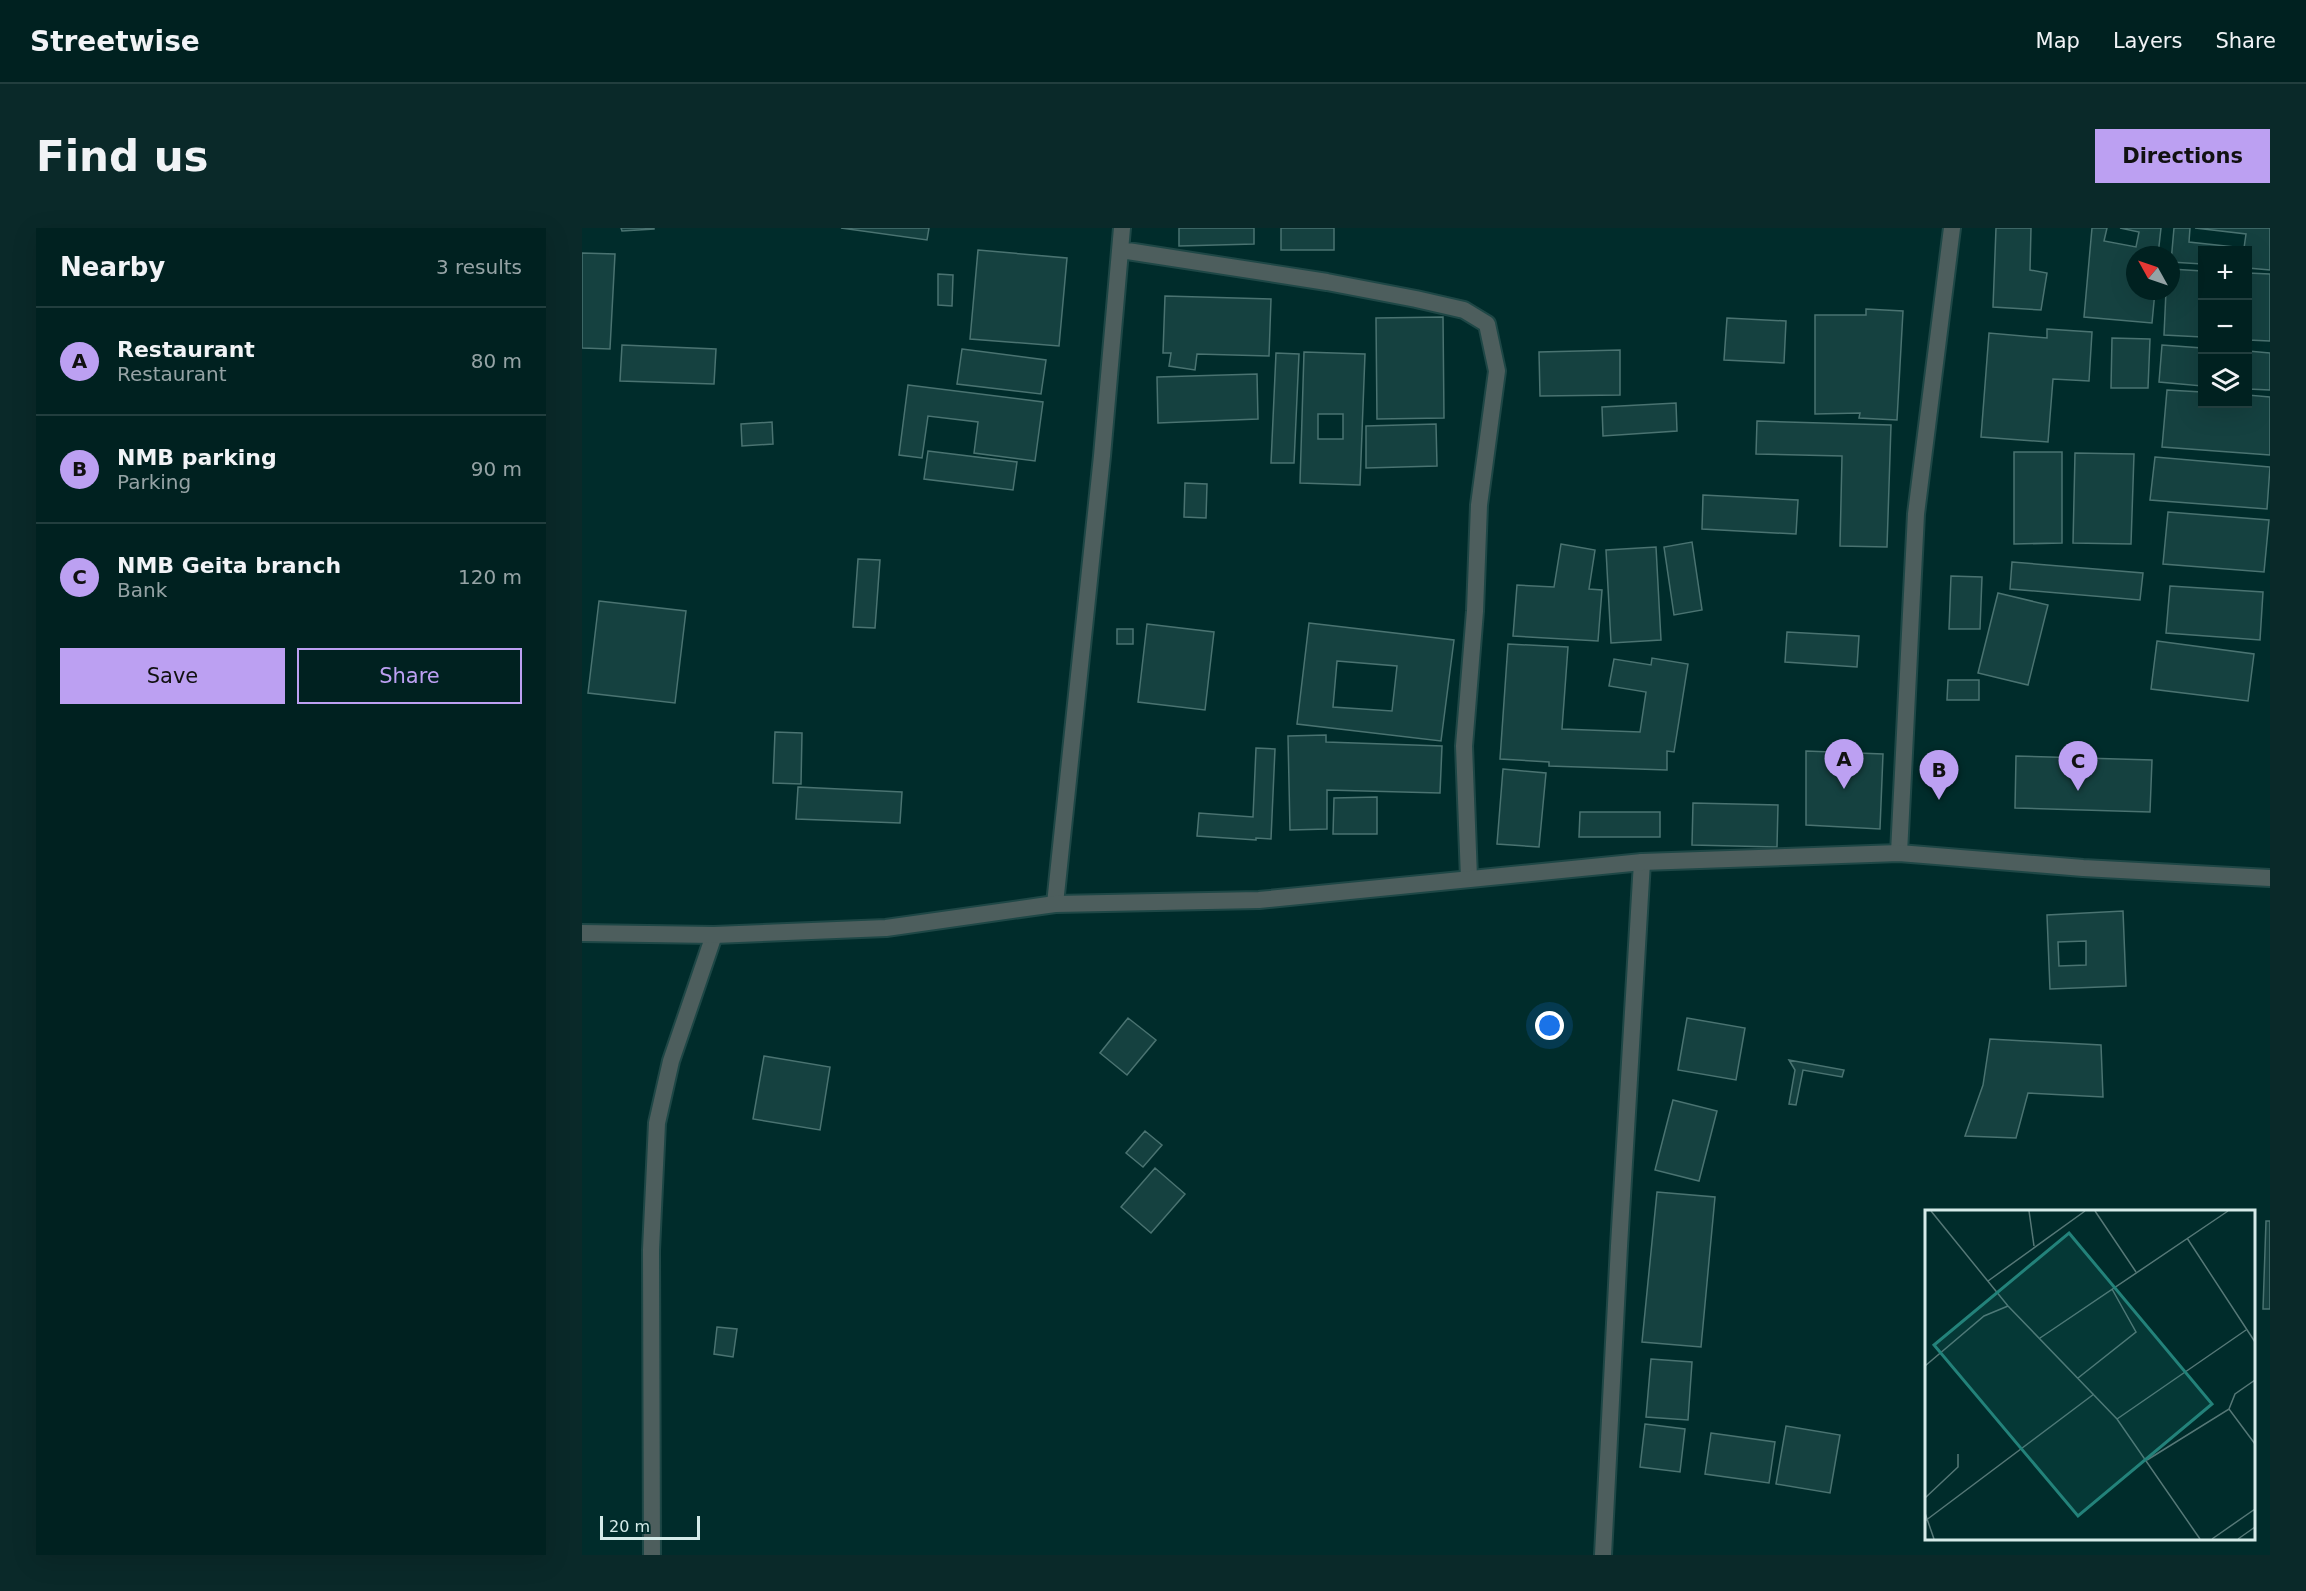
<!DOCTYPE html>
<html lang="en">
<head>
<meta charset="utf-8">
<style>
  :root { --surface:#002120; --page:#0a2929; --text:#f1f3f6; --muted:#95a3a5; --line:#223e3e; --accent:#bca0f2 }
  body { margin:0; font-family:"DejaVu Sans",sans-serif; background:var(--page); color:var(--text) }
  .controls { position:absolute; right:18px; top:18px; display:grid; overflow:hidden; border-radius:0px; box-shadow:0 6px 24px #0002 }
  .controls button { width:54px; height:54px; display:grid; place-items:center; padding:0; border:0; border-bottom:2px solid var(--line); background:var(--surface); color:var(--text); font:30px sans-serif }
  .compass { position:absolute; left:1544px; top:18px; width:54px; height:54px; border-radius:50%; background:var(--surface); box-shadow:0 6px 24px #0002; rotate:310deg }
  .scale { position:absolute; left:18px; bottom:15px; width:100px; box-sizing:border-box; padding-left:6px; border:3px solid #d5ebe9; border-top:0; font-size:16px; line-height:21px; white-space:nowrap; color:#d5ebe9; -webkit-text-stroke:4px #002c2b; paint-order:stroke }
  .you { position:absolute; left:968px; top:798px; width:21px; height:21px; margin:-15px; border:4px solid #fff; border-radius:50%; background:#1a73e8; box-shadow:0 0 0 9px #1a73e833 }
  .badge { display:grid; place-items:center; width:39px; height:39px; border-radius:50%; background:var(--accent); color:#111; font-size:20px; font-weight:700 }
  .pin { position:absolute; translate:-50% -50px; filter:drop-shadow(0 2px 3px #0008) }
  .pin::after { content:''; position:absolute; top:32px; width:21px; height:18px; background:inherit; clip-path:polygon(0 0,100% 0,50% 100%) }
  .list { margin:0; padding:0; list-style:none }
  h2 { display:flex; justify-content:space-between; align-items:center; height:78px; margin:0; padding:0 24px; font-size:26px }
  h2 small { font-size:20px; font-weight:400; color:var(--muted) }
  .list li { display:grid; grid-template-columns:39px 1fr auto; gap:18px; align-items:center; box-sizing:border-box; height:108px; padding:0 24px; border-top:2px solid var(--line) }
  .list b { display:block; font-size:22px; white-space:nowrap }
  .list p { margin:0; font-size:20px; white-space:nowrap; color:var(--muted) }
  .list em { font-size:20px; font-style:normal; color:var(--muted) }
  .actions { display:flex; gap:12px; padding:18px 24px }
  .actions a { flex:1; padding:14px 0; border:2px solid var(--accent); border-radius:0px; text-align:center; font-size:21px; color:var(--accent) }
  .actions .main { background:var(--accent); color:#111 }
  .icon { flex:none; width:33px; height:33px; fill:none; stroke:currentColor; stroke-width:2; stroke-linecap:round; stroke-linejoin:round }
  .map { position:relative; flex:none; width:1688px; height:1327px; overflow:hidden; border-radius:0px }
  header { display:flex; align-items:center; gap:36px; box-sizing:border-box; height:84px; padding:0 30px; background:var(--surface); border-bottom:2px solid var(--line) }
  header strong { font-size:28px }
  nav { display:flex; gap:33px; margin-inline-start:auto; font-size:21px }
  .intro { display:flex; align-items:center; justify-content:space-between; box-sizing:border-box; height:144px; padding:0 36px }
  h1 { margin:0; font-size:42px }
  .button { padding:15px 27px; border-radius:0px; background:var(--accent); color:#111; font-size:21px; font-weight:700 }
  main { display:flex; gap:36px; padding:0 36px }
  aside { flex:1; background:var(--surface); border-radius:0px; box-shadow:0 6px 24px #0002 }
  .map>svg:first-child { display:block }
  .building { fill:#154140; stroke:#4a7371; stroke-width:1.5; fill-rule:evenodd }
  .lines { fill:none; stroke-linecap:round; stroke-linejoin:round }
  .minor-casing { stroke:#1e4746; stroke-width:20 }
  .tertiary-casing { stroke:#1e4746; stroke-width:20 }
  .minor { stroke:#4d5e5d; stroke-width:16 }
  .tertiary { stroke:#4d5e5d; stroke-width:16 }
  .inset-road { fill:none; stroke:#557877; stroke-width:1.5 }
  .view { fill:#23827a; fill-opacity:0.15; stroke:#23827a; stroke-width:3 }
  .inset-edge { fill:none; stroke:#d5ebe9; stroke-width:3 }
</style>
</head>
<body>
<header>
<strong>Streetwise</strong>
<nav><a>Map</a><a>Layers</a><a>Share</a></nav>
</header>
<div class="intro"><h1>Find us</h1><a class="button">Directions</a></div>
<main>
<aside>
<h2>Nearby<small>3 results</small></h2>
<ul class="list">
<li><span class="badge">A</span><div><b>Restaurant</b><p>Restaurant</p></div><em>80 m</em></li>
<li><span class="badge">B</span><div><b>NMB parking</b><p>Parking</p></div><em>90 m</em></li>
<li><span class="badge">C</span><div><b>NMB Geita branch</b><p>Bank</p></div><em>120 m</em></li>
</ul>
<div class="actions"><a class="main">Save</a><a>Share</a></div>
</aside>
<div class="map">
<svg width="1688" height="1327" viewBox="0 0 1688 1327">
  <rect width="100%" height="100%" fill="#002c2b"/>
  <path class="building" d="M39,0H72V1L40,3Z
    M259,0H347L345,12Z
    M597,0H672V16L597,18Z
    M699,0H752V22H699Z
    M1414,0H1449L1448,42L1465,45L1459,82L1411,79Z
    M1510,0H1525L1522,13L1554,19L1557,4L1538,0H1579L1576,27H1553V63H1573L1570,95L1502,89Z
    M1592,0H1608L1607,14L1662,20L1664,6L1613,0H1688V42L1666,40V22H1620V36L1589,34Z
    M396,22L485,30L477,118L388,111Z
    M0,25L33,26L28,121L0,120Z
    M1589,41L1620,43V109L1582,107L1584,63H1589Z
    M1666,45L1688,46V113L1666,112Z
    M356,46L371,47L370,78L356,77Z
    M583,68L689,71L687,128L615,126L613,142L587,138L589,125H581Z
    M1284,81L1321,83L1315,192L1277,190L1278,185L1233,186V87H1284Z
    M861,89L862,190L795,191L794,90Z
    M1145,90L1204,93L1202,135L1142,132Z
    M1465,101L1510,104L1507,153L1471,151L1466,214L1399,209L1407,105L1465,110Z
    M1530,110L1568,111L1566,160H1529Z
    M40,117L134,121L132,156L38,153Z
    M1580,117L1620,120V158L1577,154Z
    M380,121L464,132L459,166L375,156Z
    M1038,122V167L958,168L957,124Z
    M1666,123L1688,125V162L1666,161Z
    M722,124L783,126L778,257L718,255ZM736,186H761V211H736Z
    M694,125L717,126L712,235H689Z
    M675,146L676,191L576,195L575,149Z
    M326,157L461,174L453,233L392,225L396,194L346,188L340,230L317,227Z
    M1585,162L1620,164V176H1666V167L1688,169V227L1580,219Z
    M1094,175L1095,203L1021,208L1020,179Z
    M1175,193L1309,197L1305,319L1258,318L1260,228L1174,226Z
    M190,194L191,216L160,218L159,196Z
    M854,196L855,238L784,240V198Z
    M346,223L435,234L431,262L342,251Z
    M1432,224H1480V315L1432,316Z
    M1493,225L1552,226L1549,316L1491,315Z
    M1573,229L1688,239L1685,281L1568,272Z
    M603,255L625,256L624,290L602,289Z
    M1121,267L1216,272L1214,306L1120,301Z
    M1586,284L1687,292L1682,344L1581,336Z
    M1110,314L1120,382L1092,387L1082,319Z
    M979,316L1013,322L1007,361L1020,362L1016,413L931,408L935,357L972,359Z
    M1074,319L1079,412L1029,415L1024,322Z
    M276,331L298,332L293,400L271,399Z
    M1430,334L1561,345L1558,372L1428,361Z
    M1369,348L1400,349L1398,401H1367Z
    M1588,358L1681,364L1678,412L1584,405Z
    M1416,365L1466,377L1446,457L1396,445Z
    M17,373L104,383L93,475L6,465Z
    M727,395L872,412L859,513L715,496ZM755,433L815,438L810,483L751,479Z
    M565,396L632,404L623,482L556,474Z
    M535,401H551V416H535Z
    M1205,404L1277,408L1275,439L1203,434Z
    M1575,413L1672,426L1666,473L1569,461Z
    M926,416L986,419L980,501L1058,504L1064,464L1027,458L1032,431L1069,437L1070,430L1106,436L1092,524L1085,523V542L967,538V534L918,531Z
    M1366,452H1397V472H1365Z
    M193,504L220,505L219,556L191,555Z
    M744,507V514L860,518L858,565L745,562V601L708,602L706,508Z
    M674,520L693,521L689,611L674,610V612L615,608L617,585L671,589Z
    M1224,523L1301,526L1298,601L1224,597Z
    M1434,528L1570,532L1568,584L1433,580Z
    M921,541L964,545L957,619L915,616Z
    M216,559L320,564L318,595L214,591Z
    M795,569V606H751L752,570Z
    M1111,575L1196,577L1195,619L1110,617Z
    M998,584H1078V609H997Z
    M1541,683L1544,758L1468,761L1465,687ZM1504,713V737L1477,738L1476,714Z
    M546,790L574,812L545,847L518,825Z
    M1105,790L1163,800L1154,852L1096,842Z
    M1408,811L1519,817L1521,869L1446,865L1434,910L1383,908L1401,857Z
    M182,828L248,839L238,902L171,891Z
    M1207,832L1262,842L1260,849L1221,842L1214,877L1207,876L1213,842Z
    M1091,872L1135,883L1117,953L1073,942Z
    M563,903L580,917L561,939L544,925Z
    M573,940L603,966L569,1005L539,979Z
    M1075,964L1133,969L1119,1119L1060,1114Z
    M1684,993H1688V1081H1681Z
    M135,1099L155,1101L151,1129L132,1126Z
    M1069,1131L1110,1134L1106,1192L1064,1189Z
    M1063,1196L1103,1201L1098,1244L1058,1239Z
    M1204,1198L1258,1207L1248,1265L1194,1256Z
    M1129,1205L1193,1214L1187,1255L1123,1246Z"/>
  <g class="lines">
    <g class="minor-casing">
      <path id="minor" d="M539,22L745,54L834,71L882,82L905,96L915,143L897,277L893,383L882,518L887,650
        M1317,625L1334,286L1370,0
        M473,676L520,228L540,0
        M70,1327L69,1022L75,895L89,833L132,707
        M1021,1327L1037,1018L1060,634"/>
    </g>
    <g class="tertiary-casing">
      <path id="tertiary" d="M0,705L132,707L304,700L473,676L677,672L1060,634L1317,625L1501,640L1688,650"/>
    </g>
    <use href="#minor" class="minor"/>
    <use href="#tertiary" class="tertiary"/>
  </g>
  <g transform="translate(1343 982)">
    <rect width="330" height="330" fill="#002c2b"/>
    <path class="inset-road" d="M6,1L83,96L192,209L275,329M104,1L109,36M170,1L211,62M262,28L330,132M63,71L160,1M115,128L303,1M0,156L59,106L83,96M153,168L211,122L187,79M304,199L310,184L330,170M192,209L321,120M222,250L304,199L330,234M0,288L33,257V244M0,303L9,329M0,311L169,184M287,329L330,299M313,329L330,317"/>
    <path class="view" d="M144,23L287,194L153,306L9,135Z"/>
    <rect width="330" height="330" class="inset-edge"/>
  </g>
</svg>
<div class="controls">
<button>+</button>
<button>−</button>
<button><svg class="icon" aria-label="layers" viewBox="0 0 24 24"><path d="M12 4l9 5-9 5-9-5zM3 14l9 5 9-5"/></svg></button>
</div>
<svg class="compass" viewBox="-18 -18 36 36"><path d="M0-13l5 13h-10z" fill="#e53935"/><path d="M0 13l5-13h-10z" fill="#95a3a5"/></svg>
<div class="scale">20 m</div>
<div class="you"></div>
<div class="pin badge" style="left:1262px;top:561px">A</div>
<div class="pin badge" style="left:1357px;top:572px">B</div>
<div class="pin badge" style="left:1496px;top:563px">C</div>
</div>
</main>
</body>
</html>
